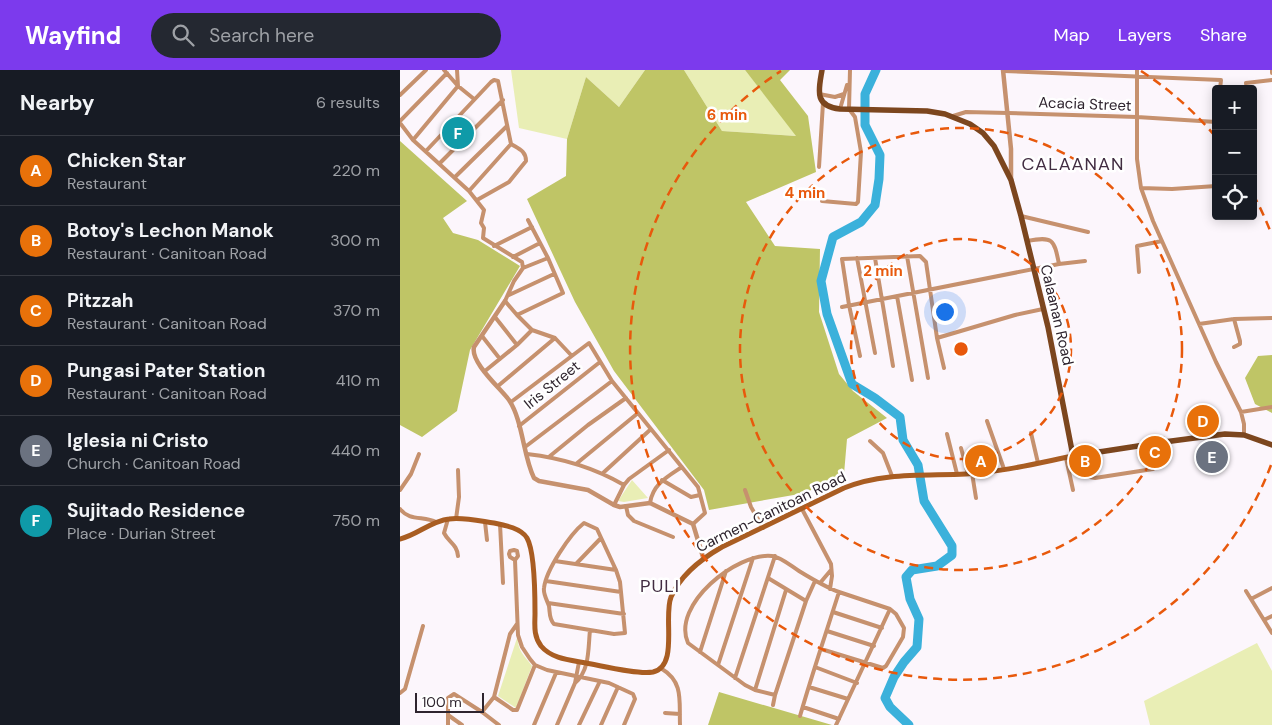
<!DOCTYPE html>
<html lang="en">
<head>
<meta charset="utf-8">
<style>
  :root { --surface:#171b24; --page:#242831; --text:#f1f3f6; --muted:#9ea1a6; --line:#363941; --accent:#7c3aed }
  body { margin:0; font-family:"DM Sans",sans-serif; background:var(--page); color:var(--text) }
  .controls { position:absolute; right:15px; top:15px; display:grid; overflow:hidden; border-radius:5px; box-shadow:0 2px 12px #0003 }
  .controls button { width:45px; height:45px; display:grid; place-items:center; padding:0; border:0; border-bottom:1px solid var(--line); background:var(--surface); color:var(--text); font:25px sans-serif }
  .scale { position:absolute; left:15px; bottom:12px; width:69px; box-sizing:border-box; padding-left:5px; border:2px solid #2e242e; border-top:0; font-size:14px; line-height:18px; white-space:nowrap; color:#2e242e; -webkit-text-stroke:4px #fff; paint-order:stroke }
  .you { position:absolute; left:544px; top:241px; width:18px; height:18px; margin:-12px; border:4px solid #fff; border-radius:50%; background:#1a73e8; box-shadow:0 0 0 8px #1a73e833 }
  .badge { display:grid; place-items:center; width:32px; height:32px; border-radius:50%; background:var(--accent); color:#fff; font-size:16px; font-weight:700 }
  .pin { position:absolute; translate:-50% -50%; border:2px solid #fff; box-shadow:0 1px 5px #0006 }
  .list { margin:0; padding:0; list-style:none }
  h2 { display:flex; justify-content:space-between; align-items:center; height:65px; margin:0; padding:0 20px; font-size:21px }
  h2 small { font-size:16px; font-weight:400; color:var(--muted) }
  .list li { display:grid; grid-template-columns:32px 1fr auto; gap:15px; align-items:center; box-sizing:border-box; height:70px; padding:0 20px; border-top:1px solid var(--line) }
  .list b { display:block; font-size:19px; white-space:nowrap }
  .list p { margin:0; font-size:16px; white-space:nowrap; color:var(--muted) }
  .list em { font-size:16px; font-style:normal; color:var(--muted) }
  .icon { flex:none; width:28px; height:28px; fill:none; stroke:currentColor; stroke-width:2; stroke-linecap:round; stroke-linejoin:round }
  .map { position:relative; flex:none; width:872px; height:655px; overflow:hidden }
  header { display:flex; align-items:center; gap:30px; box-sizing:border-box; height:70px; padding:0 25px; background:var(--accent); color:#fff }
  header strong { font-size:24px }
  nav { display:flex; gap:28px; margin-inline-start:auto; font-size:18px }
  .search { width:350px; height:45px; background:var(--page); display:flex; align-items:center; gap:12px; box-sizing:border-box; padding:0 18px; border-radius:28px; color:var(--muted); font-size:19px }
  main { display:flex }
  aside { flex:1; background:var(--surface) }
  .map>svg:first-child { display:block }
  .green { fill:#e9eeb5 }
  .forest { fill:#bfc566 }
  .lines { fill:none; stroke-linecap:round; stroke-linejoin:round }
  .river { stroke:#3bb1db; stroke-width:9 }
  .minor { stroke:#c6916e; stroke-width:4 }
  .tertiary { stroke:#c6916e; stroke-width:4.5 }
  .secondary { stroke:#a95d22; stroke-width:5 }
  .primary { stroke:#7c461e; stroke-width:5.5 }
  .ring { fill:none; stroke:#e8590c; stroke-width:2.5; stroke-dasharray:9 6 }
  .labels { text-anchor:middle; stroke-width:5; stroke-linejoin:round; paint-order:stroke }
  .street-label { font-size:15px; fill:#2e242e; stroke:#fff }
  .quarter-label { font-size:18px; letter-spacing:1px; fill:#422d42; stroke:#fff }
  .centre { fill:#e8590c; stroke:#fff; stroke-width:2.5 }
  .ring-label { font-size:15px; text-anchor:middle; font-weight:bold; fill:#e8590c; stroke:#fff; stroke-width:5; stroke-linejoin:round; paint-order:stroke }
</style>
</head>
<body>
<header>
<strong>Wayfind</strong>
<div class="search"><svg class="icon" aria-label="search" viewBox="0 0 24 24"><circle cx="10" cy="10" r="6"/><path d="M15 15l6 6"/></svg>Search here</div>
<nav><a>Map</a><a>Layers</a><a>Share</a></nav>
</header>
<main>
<aside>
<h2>Nearby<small>6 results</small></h2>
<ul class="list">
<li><span class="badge" style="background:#e8710a">A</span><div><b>Chicken Star</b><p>Restaurant</p></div><em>220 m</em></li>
<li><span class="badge" style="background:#e8710a">B</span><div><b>Botoy's Lechon Manok</b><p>Restaurant · Canitoan Road</p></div><em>300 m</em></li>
<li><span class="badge" style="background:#e8710a">C</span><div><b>Pitzzah</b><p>Restaurant · Canitoan Road</p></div><em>370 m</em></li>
<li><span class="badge" style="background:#e8710a">D</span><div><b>Pungasi Pater Station</b><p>Restaurant · Canitoan Road</p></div><em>410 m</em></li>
<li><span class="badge" style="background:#6b7280">E</span><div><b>Iglesia ni Cristo</b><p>Church · Canitoan Road</p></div><em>440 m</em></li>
<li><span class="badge" style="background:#0f9aa8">F</span><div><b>Sujitado Residence</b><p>Place · Durian Street</p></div><em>750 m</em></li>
</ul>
</aside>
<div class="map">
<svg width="872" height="655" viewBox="0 0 872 655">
  <rect width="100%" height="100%" fill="#fcf6fc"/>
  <path class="green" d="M111,0H245L219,37L186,7L167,69L119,58Z
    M284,0H345L397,66L322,61Z
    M232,410L248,428L224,432L218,431Z
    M118,565C117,581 123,584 132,596L116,638L98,626Z
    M857,573L872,601V655H750L744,631Z"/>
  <path class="forest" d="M245,0H284L322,61L396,66L345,0H390L380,10L408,46L416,102L346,132L375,176L420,179L419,242L439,304L453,321L487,348L447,369L444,404L405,423L309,440L304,420L214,301L175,232L127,129L166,106L167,69L186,7L219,37Z
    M0,71L67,131L43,148L53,163L78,170L120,196L70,280L57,341L22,367L0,355Z
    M872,285V343L855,334L845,308L858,286Z
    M319,622L432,655H308Z"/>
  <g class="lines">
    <path class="river" d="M476,0L465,24V55L480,85L479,109L475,135L461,152L433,167L421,211L427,244L452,314L475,328L500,347L503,370L518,395L524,431L552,476V485L537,496L512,500L506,507L510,529L519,549L517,577L504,592L494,607L485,628L490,637L509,655"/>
    <path class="minor" d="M44,0L58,16L74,29
      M737,0V89L741,118L753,151L816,292L841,342L844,354V365
      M872,0V3
      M604,1L821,10L820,19
      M847,19L846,13L872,10
      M419,24L435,27L444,24
      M0,25L26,0
      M440,39L447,15
      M553,46L566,42L608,43L737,47L816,52
      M0,51L47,3
      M0,53L13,70L69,121L84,140L81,153L84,158L83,168L122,192L123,198L114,211L105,231L117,245L132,260L155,268L171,285
      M13,70L58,16L57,0
      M26,81L91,12L94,10L98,11L111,74C119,79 126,81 126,91L109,112L77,130
      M40,93L103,30
      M419,97L423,33
      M55,107L107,56
      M741,118L772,119L816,116
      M69,121L111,74
      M422,131L456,134L458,132L461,82L455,47L449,39L450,0
      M621,146L688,162
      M627,171C653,166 654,169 659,194
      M94,176L132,157
      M507,186L528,308
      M113,187L140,173
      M457,188L475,283
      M475,188L493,296
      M123,198L148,188
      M739,202L737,176L762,171
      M109,225L154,204
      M497,226L512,310
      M442,237L659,194L685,191
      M117,245L163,223L148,188L128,150
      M95,247L117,275
      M799,254L834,249L872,248
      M82,266L100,289
      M537,268L615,245L643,239
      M834,277L840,274V271L834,249
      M460,286L449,235L442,189L520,186L526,192L537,268L544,298
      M85,301L117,275L132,260
      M98,316L155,268
      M111,332L189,273L212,311L298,417L305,443L293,454
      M841,342L872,337
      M587,351L604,399
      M119,356L200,292
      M631,363L638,393
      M547,364L557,404
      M470,371L483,383L492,406
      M125,377L212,311
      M561,378L568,404
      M127,384C162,388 193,397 224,415
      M150,386L188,355L226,328
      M679,386C681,397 681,407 695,408L753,399L749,374
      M666,388L673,420
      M176,394L238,343
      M203,403L251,359
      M572,403L576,428
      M262,410L291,427L300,425
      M0,420L11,404L19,384
      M345,420L351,437L363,458
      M250,433C253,414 267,407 282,397
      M214,435L224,415L229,409L269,380
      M226,436L228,445L234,451L273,467
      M0,439C9,451 24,446 36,452
      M402,439L431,494L432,506L430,519
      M48,449L44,463C49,473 57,474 58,486
      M56,449L59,427L58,400
      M85,452L87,470
      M184,453L197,459L216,500L220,512L225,563L214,564L154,554C149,549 150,543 149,536C147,530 143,524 144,518C146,500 170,464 184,453Z
      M360,453L387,436
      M100,454L103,513
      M115,490L110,487L109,484L110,481L114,480L117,481L118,486L115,490L118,565L122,577L130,589L135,595L147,600L209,613L233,624L235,629L224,655
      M155,491L216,500
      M176,494L201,468
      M368,508L406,531
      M146,511L221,522
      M420,513L431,500
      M846,521L872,563
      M851,529L872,518
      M148,533L224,544
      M433,542L482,558
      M864,550L872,546
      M117,554L110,564L94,627L113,640H117L135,595
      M427,561L474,576
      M300,582L326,501
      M318,595L353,488
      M415,597L457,613
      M262,599C284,612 279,632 280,655
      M335,608L375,486
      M175,613C190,600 188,579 190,560
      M409,617L448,629
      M355,620L386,520
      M0,623L5,619L23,556
      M375,625L406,531L415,511
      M373,635L375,625L355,620L345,615L288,573C271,535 337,482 372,486C381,487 391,496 399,501C412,509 425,517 439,522
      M403,637L439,649
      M82,642L94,627
      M265,643L280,644
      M48,645L62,655
      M400,646C412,604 426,563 439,522L490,539L496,544L504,558L503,567L486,596L483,598L421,579
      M48,655V628L54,624L82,642L99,655
      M134,655L156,603
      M157,655L175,613L179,592
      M179,655L200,611
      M201,655L218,617
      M436,655L490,539"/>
    <path class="tertiary" d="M603,0L611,79V110
      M105,231L74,277C70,292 100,318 109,330C123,351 123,386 134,408L139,411L188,420L214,435L220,437L250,433L293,454L303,487"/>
    <path class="secondary" d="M0,469C17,465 31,451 49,449C63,447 80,451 94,453C104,455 121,458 127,468C135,482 135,527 135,543C135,555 133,565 141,576C152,589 170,590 186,593C203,596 238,605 253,602C279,596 263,547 271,527C281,504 301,489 322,477L444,418C483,402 525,406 566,404C602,402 638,393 673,386"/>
    <path class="primary" d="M422,0C419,19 413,36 440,39L527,41L545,44L570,54L583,63L594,76L611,110L621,146L648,257L673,386L764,372L825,364L844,365L872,375"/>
  </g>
  <g class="ring">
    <circle cx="561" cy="279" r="110"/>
    <circle cx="561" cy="279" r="221"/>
    <path d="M871 395A331 331 0 1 1 381 1M741 1A331 331 0 0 1 815 66M853 124A331 331 0 0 1 871 163"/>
  </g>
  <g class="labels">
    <g class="street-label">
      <text transform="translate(685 34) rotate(2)" y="5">Acacia Street</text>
      <text transform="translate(657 245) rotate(77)" y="5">Calaanan Road</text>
      <text transform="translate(152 315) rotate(-39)" y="5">Iris Street</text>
      <text transform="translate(371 442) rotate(-26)" y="5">Carmen-Canitoan Road</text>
    </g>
    <g class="quarter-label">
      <text x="673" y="100">CALAANAN</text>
      <text x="260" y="522">PULI</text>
    </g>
  </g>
  <circle cx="561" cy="279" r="8" class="centre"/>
  <g class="ring-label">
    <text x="327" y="50">6 min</text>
    <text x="405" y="128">4 min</text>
    <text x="483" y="206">2 min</text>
  </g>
</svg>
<div class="controls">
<button>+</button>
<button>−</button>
<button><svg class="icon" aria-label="locate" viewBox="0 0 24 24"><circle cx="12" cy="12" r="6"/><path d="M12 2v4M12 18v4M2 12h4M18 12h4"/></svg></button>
</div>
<div class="scale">100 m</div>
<div class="you"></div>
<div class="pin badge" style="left:581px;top:391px;background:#e8710a">A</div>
<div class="pin badge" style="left:685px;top:391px;background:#e8710a">B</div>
<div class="pin badge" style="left:755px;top:382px;background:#e8710a">C</div>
<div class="pin badge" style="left:803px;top:351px;background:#e8710a">D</div>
<div class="pin badge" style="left:812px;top:387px;background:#6b7280">E</div>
<div class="pin badge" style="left:58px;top:63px;background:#0f9aa8">F</div>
</div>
</main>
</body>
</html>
